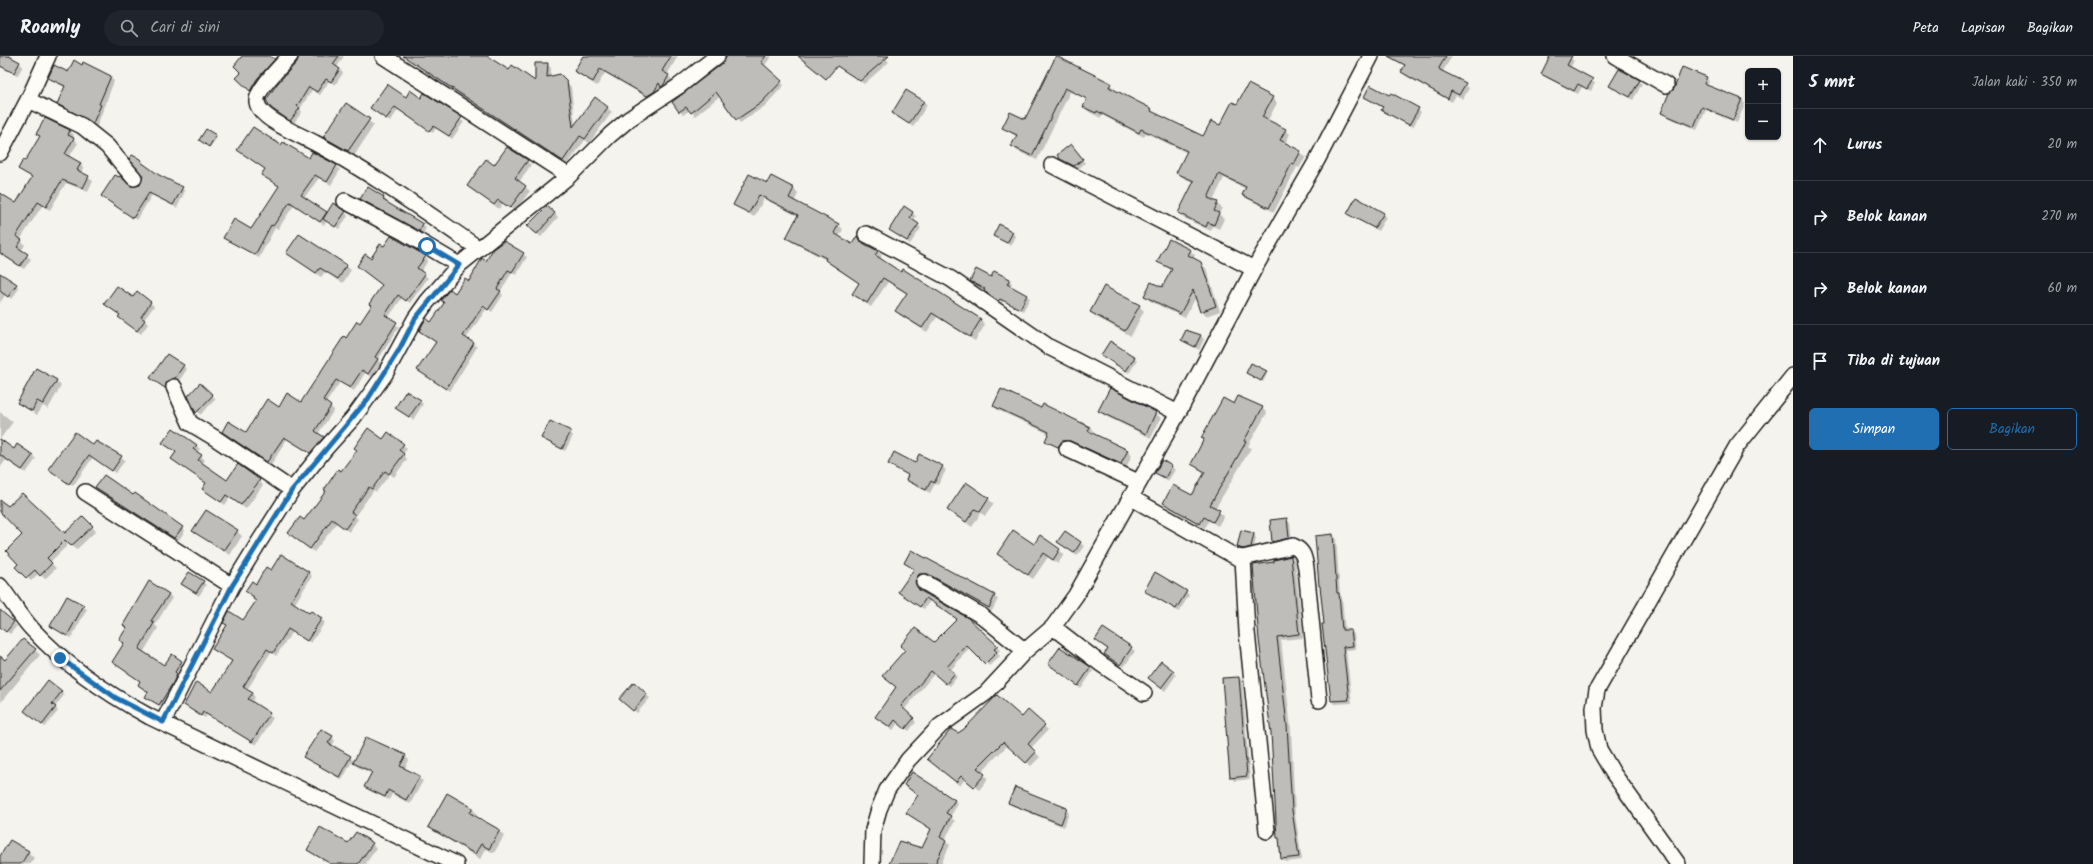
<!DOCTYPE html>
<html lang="id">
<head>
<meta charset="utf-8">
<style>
  :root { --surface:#171b24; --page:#20242c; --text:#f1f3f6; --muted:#9ea1a6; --line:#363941; --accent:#1f6fb2 }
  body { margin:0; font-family:Kalam,sans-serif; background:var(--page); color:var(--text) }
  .controls { position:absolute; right:12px; top:12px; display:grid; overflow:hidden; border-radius:6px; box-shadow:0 1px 3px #0004 }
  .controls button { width:36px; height:36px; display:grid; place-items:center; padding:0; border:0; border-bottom:1px solid var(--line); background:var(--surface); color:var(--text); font:20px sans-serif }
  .stop { position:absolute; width:12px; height:12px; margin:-9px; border:3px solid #1f6fb2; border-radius:50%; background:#fff }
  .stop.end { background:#1f6fb2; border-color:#fff; box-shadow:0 1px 4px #0008 }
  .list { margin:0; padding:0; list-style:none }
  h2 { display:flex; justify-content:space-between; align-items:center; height:52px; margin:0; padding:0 16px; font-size:17px }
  h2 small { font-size:13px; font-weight:400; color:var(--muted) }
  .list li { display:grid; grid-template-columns:26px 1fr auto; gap:12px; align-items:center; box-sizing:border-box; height:72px; padding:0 16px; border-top:1px solid var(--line) }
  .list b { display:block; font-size:15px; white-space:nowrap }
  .list em { font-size:13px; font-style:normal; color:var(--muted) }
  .actions { display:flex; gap:8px; padding:12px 16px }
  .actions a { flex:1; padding:9px 0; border:1px solid var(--accent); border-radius:6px; text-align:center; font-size:14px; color:var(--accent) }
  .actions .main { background:var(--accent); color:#fff }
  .icon { flex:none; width:22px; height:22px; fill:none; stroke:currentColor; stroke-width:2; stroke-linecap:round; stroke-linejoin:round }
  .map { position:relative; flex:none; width:1793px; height:808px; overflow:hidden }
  header { display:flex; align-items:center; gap:24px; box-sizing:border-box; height:56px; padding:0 20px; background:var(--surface); border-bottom:1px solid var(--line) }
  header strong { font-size:19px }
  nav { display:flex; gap:22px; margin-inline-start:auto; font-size:14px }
  .search { width:280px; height:36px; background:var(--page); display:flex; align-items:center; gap:10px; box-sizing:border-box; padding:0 14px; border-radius:22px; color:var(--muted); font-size:15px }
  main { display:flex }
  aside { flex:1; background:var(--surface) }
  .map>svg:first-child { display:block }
  .shadow { fill:#0003 }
  .building { fill:#bebdba; stroke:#1c1c1c }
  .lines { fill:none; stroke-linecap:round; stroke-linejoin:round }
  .minor-casing { stroke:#1c1c1c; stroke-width:18 }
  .minor { stroke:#fdfcf7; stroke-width:15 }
  .route { stroke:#1f6fb2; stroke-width:5 }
</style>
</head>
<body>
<header>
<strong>Roamly</strong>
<div class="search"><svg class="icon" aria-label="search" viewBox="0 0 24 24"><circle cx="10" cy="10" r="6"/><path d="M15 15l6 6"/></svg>Cari di sini</div>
<nav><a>Peta</a><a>Lapisan</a><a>Bagikan</a></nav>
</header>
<main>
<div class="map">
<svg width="1793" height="808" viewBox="0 0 1793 808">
  <rect width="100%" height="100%" fill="#f4f3ee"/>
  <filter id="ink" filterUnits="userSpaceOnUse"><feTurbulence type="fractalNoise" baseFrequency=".025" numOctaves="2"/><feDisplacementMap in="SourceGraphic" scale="8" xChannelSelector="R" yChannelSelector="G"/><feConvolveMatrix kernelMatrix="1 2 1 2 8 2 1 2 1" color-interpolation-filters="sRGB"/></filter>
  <g filter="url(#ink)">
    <path class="shadow" d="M0,0H7L23,10L17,20L0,10Z
      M242,0H268L277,7L254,37L238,22L242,17Z
      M300,0H344L337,11L343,17L335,29L329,25L320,39L312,34L300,53L302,56L294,67L276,55Z
      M404,0H485L510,15L536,27L547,8L551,12V21L564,23L571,31L575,69L595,42L612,56L589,87L585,84L567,109L440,27Z
      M583,0H678L667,19L673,24L667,34L652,44L605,17L597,30L580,19L576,15Z
      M727,0H772L764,10L784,29L765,50L740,67L720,40L695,60L690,54L683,59L680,55L723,8Z
      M847,0H883L889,6L864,28L838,10Z
      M1387,0H1452L1443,15L1469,32L1463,43L1456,39L1452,46L1406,20L1402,16L1405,10Z
      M1551,0H1566L1570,2L1574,5L1570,12L1595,27L1591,35L1582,31L1578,38L1545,21L1542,18Z
      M1056,1L1110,28L1115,33L1114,35L1151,54L1155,58L1203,81L1220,71L1237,50L1272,42L1277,47L1268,64L1285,74L1290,78L1285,88L1306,101L1299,112L1297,111L1274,156L1248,143L1243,139L1246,133L1224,122L1213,145L1222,152L1219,158L1224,163L1219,173L1213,170L1211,175L1184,162L1179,157L1194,127L1182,121L1178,116L1187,97L1146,77L1144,81L1102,59L1101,62L1089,56L1084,51L1088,44L1070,36L1037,104L1017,95L1013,90L1017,81L1004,72L1025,64Z
      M110,21L114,25L97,70L62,52L58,48L66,32L49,22Z
      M1706,22L1709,25L1707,30L1742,44L1745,48L1737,67L1706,54L1697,74L1665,60L1662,57Z
      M1639,25L1642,28L1633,44L1611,29Z
      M1365,41L1418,53L1421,56L1413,71L1386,57L1383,52Z
      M406,42L421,44L464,66L452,83L436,72L433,77L398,54L390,66L372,52Z
      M924,46L927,49L913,71L893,57Z
      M346,49L374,69L354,100L329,86L324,81Z
      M45,63L70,75L74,79L72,82L78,87L69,101L80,108L84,112L81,117L93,125L88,136L66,127L50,154L42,150L20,184L25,189L21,195L31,203L24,213L0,198V141L17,149L33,122L19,113L26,106L41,81L37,78Z
      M207,74L217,82L210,91L201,85Z
      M281,90L309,103L336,110L340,114L331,129L319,122L304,142L327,158L345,156L348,160L339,173L327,165L324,169L294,149L278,173L275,172L259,202L225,182L251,174L280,131L263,119L266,114L238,94Z
      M1074,93L1085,107L1078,113L1061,102Z
      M132,100L142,105L144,109L159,120L185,135L177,152L152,139L137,164L102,140L141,129L144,120Z
      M527,105L531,109L519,126L530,135L515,155L503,147L499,153L468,130L494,110Z
      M771,122L794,133L798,138L794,146L838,169L843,173L839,181L852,190L858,181L863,188L878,195L882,200L880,203L901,217L903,214L981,264L985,269L975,285L937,261L927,276L901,260L896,255L907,238L888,226L871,251L858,242L853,238L860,228L831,209L826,204L792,186L787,181L798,160L764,143L754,161L734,148L768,129Z
      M368,132L384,142L387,145L386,147L423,169L426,172L423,178L365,146L361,143Z
      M904,152L916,160L913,165L921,172L910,188L890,173Z
      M554,157L558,161L541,181L531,173Z
      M1349,158H1383L1386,161L1378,175Z
      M999,170L1016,180L1011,190L994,180Z
      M504,186L527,201L516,219L512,217L500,236L503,239L492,256L487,252L466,283L477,291L450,335L422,317L436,287L420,275L432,267L455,238L469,226Z
      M1190,195L1195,199L1193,203L1206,212L1220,255L1206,260L1201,255L1196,241L1185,262L1150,245L1145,240L1163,233L1172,215L1159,206Z
      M287,197L346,210L351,214L343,227L325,216L321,221Z
      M425,200L428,204L421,216L428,222L410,247L402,242L388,262L399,271L378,304L381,307L372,321L365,317L354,335L340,326L326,347L334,354L318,378L326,385L314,400L287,383L271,409L226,379L246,378L279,352L302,348L347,283L360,268L383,229L358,210L371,203Z
      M991,222L1009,224L1012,227L1010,231L1030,242L1023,255L1003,245L1002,247L971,225Z
      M0,223L16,229L19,232L12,243L5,239L0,247Z
      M133,242L150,247L154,250L144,264L148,268L141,278L119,261Z
      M1139,250L1144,255L1131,280L1096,261L1091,256Z
      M1187,275L1201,280L1204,283L1199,294L1182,284Z
      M168,299L187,313L179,325L169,334L152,322Z
      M1105,302H1134L1137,305L1129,317Z
      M1266,316L1267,318L1263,326L1248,318Z
      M56,324L61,330L48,353L43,350L37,359L18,346Z
      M200,328L216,343L200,359L189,340Z
      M420,345L423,348L413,364L396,352Z
      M1043,349L1090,371L1094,376L1093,378L1128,395L1132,399L1126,412L1076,389H1067L1063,395L1046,384L1049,378L998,354L994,350L1041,354Z
      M1234,349L1262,352L1267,357L1248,390L1251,392L1215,453L1224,460L1218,470L1209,465L1205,472L1169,452L1164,447L1193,441L1206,418L1192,408L1205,384L1202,382Z
      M1100,355L1155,357L1161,362L1151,382L1105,360Z
      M0,356L13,366L0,383Z
      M570,376L573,380L565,395L542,382Z
      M0,384L14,394L32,399L36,403L26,417L6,404L0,412Z
      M383,384L403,389L407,393L403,398L407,403L394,421L390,418L376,436L374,434L355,460L358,463L349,476L337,467L314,496L293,481L289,477L304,465L341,417Z
      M96,386L125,404L116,417L93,401L73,430L52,416L93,390Z
      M164,387L196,389L200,393L197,397L205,404L202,408L227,425H259L263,429L246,453L230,442L225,449L203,433L207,428L177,397Z
      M889,408L942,411L946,414L938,429L935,428L930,437L910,427L907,423L909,420Z
      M1171,410L1175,414L1168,425L1156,417Z
      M96,431L182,471L185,475L178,485Z
      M988,443L994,448L985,460L981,457L972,471L948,453Z
      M83,461L96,475L76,494L70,487L50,506L56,512L45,523L39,517L31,525L17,511L20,508L24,479H65Z
      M1287,464L1290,467L1292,485L1277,488L1273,485Z
      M194,475H237L242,480L230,499Z
      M1253,477L1256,481L1254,494L1247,496L1242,494L1238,491Z
      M1333,479L1336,482L1340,539L1342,541L1345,575H1351L1354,578L1356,593L1346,594L1352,647L1335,648L1332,645Z
      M1040,480L1064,498L1058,508L1048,501L1033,523L998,498L1034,489Z
      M1080,487L1084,490L1077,500L1062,489Z
      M911,496L998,543L992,555L932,521H923L919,525V534L967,563L1000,594L997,597L1000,600L989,610L970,591L950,615L957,621L950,630L934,618L904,654L916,666L909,675L898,667L893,674L879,664L934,588L958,564L930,545L924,553L903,539L915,514L905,507Z
      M1291,501L1295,504L1303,582L1281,584L1291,673L1295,758L1302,804L1286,806L1282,802L1272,677L1275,507Z
      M271,515L308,516L312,520L294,549L325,566L311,587L292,576L276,600L271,596L247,634L255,641L252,647L273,662L256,689L207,659L205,662L189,652L212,638L233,606L213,592L244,566L257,545L246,535Z
      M203,526L206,529L199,540L182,528Z
      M1146,535L1186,536L1189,539L1179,556Z
      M168,538L172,542L155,569L158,572L143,597L165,611L172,599L186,610L163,652L147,640L149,637L139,629L141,626L113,606L125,588L120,584L127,572L124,569Z
      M67,541L87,553L71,582L51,570Z
      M1,557L17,570L10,578L0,570Z
      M1104,573L1135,595L1124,611L1109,601L1108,594L1096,584Z
      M35,594L40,599L0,647V601L5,606Z
      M1049,608L1090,612L1093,615L1081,633Z
      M1173,616L1176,619L1165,635L1153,625Z
      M1239,622L1242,625L1250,723L1234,725L1231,721Z
      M634,628L650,642L637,657L624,646Z
      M61,636L64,639L55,651L58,655L45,671L28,658Z
      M1022,663L1044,670L1048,674L1031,692L1040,701L1031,710L1008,689L981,716L988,723L979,734L965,723L960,730L932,707L958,678Z
      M332,681L335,685L332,690L355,705L405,700L409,704L405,713L423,725L410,748L392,738L389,744L370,735L365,730L372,718L358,711L352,706L342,724L304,701Z
      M905,729L954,744L958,748L950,761L955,765L944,785L950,789L941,808H890L923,793L932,774L907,757L919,739Z
      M1009,747L1066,753L1069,757L1064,771L1013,750Z
      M472,752L477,758L475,761L499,774L504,780L494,797L486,793L480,803L435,776L429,771Z
      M348,788H372L376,793L366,807L369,808H332L313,798L308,794Z
      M28,796L34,802L30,808H0V802Z"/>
    <path class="building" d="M0,0H9L20,6L14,17L0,10Z
      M242,0H269L275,3L257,23L250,35L236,22L241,17L234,10Z
      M299,0H339L333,8L340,13L331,26L326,23L317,36L309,31L297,50L300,52L290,65L271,52L266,44L277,28L297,6Z
      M403,0H487L509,14L512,9L535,25V7H548L547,21L560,18L567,25L573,71L595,41L608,51L585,83L580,80L563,105Z
      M583,0H671L662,15L669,19L663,30L661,31L659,27L654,36L647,40L600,13L593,26L574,15Z
      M727,0H766L761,6L782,25L761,47L736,64L716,36L691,57L686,51L679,56L672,46L723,7Z
      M798,0H889L860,25L837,10L826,23Z
      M1056,0L1111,27L1109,31L1152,53L1151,55L1203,80L1211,65L1220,69L1232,46L1237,48L1248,28L1273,41L1262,61L1286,73L1280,84L1301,95L1294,108L1292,107L1269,152L1242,139L1246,131L1219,118L1208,142L1218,146L1214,155L1219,157L1214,169L1208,166L1206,171L1178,157L1194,125L1176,117L1187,95L1141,73L1139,77L1097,55L1096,57L1083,51L1087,43L1065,32L1032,100L1011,90L1017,79L1002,72L1010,56L1025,63Z
      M1388,0H1446L1439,12L1440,14L1466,27L1459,39L1451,35L1448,43L1401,16L1405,9Z
      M1550,0H1572L1567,9L1593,23L1587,33L1578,28L1574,35L1541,18Z
      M74,4L82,9L83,6L111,20L99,48L101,49L93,67L57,48L65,30L48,22L54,9L68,16Z
      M1682,11L1707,21L1704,28L1742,43L1733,64L1702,51L1694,71L1661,57L1669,37L1674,33Z
      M1619,13L1640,24L1630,41L1609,30Z
      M387,28L406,41L410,34L421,42L424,37L462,61L449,80L433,70L429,75L395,51L386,63L370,52Z
      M1370,29L1389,39L1391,37L1419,52L1409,69L1381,54L1383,51L1364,41Z
      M906,34L924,45L909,68L892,57Z
      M346,47L370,63L348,95L323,81Z
      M45,62L70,74L68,79L74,82L65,98L81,107L77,114L89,120L83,132L62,124L46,151L38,146L16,180L22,184L17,191L28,198L20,210L0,197V137L16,147L32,121L18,113L23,104L25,105L40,80L36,78Z
      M253,71L281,89L283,86L309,102L312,96L337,109L327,126L315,119L301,139L327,156L320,166L290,146L273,170L271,169L255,199L223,182L234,163L251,173L279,130L261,119L265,113L237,94Z
      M206,73L216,79L209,91L199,84Z
      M1071,88L1083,103L1074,110L1060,103L1057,99Z
      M507,91L528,104L515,122L526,130L510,152L498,144L494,149L467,130L486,103L494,109Z
      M132,99L142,104L141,106L159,119L183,131L173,149L149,137L133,162L101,140L115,119L119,121L120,120L131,130L140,129L143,120L129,103Z
      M749,118L767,127L771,120L794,132L789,142L839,168L834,177L852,188L857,180L861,186L878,195L875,199L901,216L903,213L981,263L970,281L932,257L922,272L895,255L907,237L883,222L867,247L852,238L859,227L825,204L826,202L786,182L798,159L759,139L749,157L733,149Z
      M368,131L384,141L383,144L423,168L419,175L360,143Z
      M1356,141L1384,157L1374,172L1347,158Z
      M333,147L346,155L335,171L323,163Z
      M547,150L555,157L537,178L527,170Z
      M904,150L913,156L910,162L919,168L907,185L889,174Z
      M999,168L1013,176L1007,187L993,180Z
      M299,178L347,209L338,223L320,212L316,217L286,197Z
      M391,180L426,200L417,212L425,218L406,245L398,239L385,259L397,266L375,301L378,303L368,318L362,314L350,332L336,324L323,344L331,350L315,375L324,381L310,397L284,381L267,406L222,376L228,365L246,376L267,343L279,351L287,337L301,346L344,280L346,282L357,265L360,267L372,249L369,248L382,229L357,210L365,198L371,202L380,188L384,190Z
      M1169,183L1191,194L1188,199L1201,206L1216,250L1200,256L1193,234L1180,258L1144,240L1151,226L1162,231L1172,213L1157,206Z
      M504,185L524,197L512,216L508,214L497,233L501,235L488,254L483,250L463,280L474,287L446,333L417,314L436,286L419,275L426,262L431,266L444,247L441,244L450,233L455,237L465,222L469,225L482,202L486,205L493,193Z
      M976,213L991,221L994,215L1010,223L1007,228L1027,239L1020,253L1000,243L998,245L984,235L985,233L970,225Z
      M0,217L17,228L8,241L0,235Z
      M117,230L133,241L137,235L151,246L141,261L145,264L137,275L118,261L120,259L104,248Z
      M1104,230L1140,249L1125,275L1090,256Z
      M1186,274L1201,279L1195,291L1181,284Z
      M1110,285L1135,301L1126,315L1101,299Z
      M167,298L184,309L175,322L167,325L165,332L150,322Z
      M1251,307L1267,315L1261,325L1246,317Z
      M36,312L57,324L43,348L37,345L32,355L17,347Z
      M200,327L213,339L196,357L188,340Z
      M1110,332L1156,356L1146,378L1098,355Z
      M1001,333L1041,352L1043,348L1090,371L1088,375L1128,394L1121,408L1070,385H1062L1058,391L1045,385L1049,376L993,350Z
      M406,335L421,344L409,361L395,352Z
      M1238,340L1263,351L1244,385L1246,386L1210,449L1220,454L1213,466L1204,461L1200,468L1163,447L1173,429L1192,439L1205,416L1191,408L1204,383L1201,382L1223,342L1234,348Z
      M550,365L571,375L562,393L541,382Z
      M173,372L197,389L193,393L202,399L198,404L227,424L238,408L260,424L241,449L226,439L221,446L202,433L206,427L171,403L176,396L162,387Z
      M368,372L383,383L388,376L404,388L399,394L404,398L389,418L385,415L372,433L369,431L351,456L355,459L345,473L332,463L310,493L288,477L300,461L304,464L326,435L324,434L338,413L341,415L357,394L354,392Z
      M75,376L93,389L96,385L122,400L112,415L89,399L69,428L48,413Z
      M0,383L14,393L17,388L33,399L22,414L0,399Z
      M894,396L915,407L919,398L943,410L934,427L931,425L926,434L906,424L908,419L888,408Z
      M1162,404L1172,410L1165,422L1155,417Z
      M104,419L133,439L135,437L183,471L174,482L95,431Z
      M966,426L989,442L980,456L975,453L966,466L947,454Z
      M22,437L65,477L83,460L93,470L71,490L65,484L47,502L52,507L40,520L35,514L26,522L15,511L18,508L6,495L22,479L0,456V444L8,450Z
      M206,454L238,474L224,495L192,475Z
      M1287,462L1289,482L1272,486L1270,464Z
      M1013,474L1034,488L1040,479L1060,493L1053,504L1043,497L1028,519L997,498Z
      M1241,474L1254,477L1251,491L1243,493L1237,491Z
      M1065,475L1081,486L1074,497L1057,486Z
      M1333,478L1337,537H1339L1342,574H1351L1353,590L1343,591L1349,644L1331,645L1322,568H1324L1320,530H1319L1315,480Z
      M911,494L995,539L989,552L928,518H919L915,526L919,534L968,562L998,590L994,593L997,596L985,608L966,589L947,611L955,617L946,628L931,615L901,650L914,662L905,673L895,664L890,671L875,661L896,631L882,620L905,594L900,590L915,572L934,586L957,563L926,542L920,551L898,536L914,513L904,507Z
      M281,498L309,516L291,545L309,557L311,555L322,562L307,585L288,573L273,597L267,593L243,631L253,637L248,643L270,657L252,686L203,656L201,660L184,649L196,626L212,636L232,605L212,593L227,569L223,567L229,555L243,564L256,545L253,543L254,541L245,535L252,525L256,528L266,511L271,514Z
      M1291,500L1299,578L1277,581L1287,669L1292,754L1299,801L1281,803L1279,782H1277L1271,677L1259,584L1253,509L1274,506V504Z
      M189,516L204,525L196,537L181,528Z
      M1155,516L1187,535L1176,553L1144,535Z
      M149,525L169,538L151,565L154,567L139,593L164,609L172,598L182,605L175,616L177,618L173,627L159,649L145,641L148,636L138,629L140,625L112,606L124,587L119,584L127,571L123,569Z
      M67,540L84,549L67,580L50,570Z
      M0,554L14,566L6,576L0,571Z
      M1103,572L1132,591L1120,609L1104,598L1108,593L1095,584Z
      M23,583L36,593L0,635V600L5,604Z
      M1060,591L1091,611L1078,630L1048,608Z
      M1161,605L1174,615L1161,632L1148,622Z
      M1239,621L1247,720L1230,722L1222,622Z
      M48,624L62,635L52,648L56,651L42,669L24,655Z
      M634,626L647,638L633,655L619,643Z
      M997,639L1022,661L1028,654L1045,669L1028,688L1036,696L1026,707L1003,686L977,712L985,718L974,731L961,720L956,726L927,703L951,673L958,677L964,673Z
      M321,673L333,680L328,687L351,700L339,721L303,701Z
      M366,681L406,699L400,710L420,720L406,744L388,734L385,741L364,731L372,716L353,707Z
      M912,716L955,744L946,757L951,760L940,781L946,785L935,808H889L899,785L922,792L931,773L906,757L918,739L904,729Z
      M1015,731L1067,752L1061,768L1008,747Z
      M447,737L473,752L470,757L500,774L489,793L481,788L475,798L428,771Z
      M320,771L348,787L356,776L373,787L358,808H331L307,794Z
      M10,784L29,795L21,808H0V800Z"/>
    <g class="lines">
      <g class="minor-casing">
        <path id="minor" d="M290,0C282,9 255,35 257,46C259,63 300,79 315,87C372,117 425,156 478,192
          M383,0L569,120
          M1615,0L1666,29
          M28,44L82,70L107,90L134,122
          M0,97L28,44L48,0
          M1052,109L1254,213
          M345,145L405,177L459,209
          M866,178L951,223L1049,291L1178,357
          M174,331L190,367L215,382L292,434
          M1067,393L1138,426
          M85,436L232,530
          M1130,441L1236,501L1243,502L1293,490C1304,495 1304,502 1306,512L1319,644
          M1243,502L1247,576L1267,775
          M924,526L982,560L1025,595
          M0,530C11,544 20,560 33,574C66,610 106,637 150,661L456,808
          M1053,571L1101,608L1144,637
          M163,666L232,530L259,486L292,434L325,393L353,362L385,318L415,263L427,246L459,209L569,120L610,79L629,63L679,30L717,0
          M872,808L873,774L879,753L887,734L908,704L940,670L986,637L1025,595L1053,571L1076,539L1178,357L1254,213L1317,104L1371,0
          M1678,808L1613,717L1599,693L1595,674L1594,652L1597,634L1737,390L1793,320"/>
      </g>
      <use href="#minor" class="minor"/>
    </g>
  </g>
  <g class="lines" filter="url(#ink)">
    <path class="route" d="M60,602L116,642L163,666L232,530L292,434L368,343L399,294L415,263L459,209L427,190"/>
  </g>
</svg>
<div class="controls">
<button>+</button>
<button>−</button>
</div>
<div class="stop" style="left:427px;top:190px"></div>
<div class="stop end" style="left:60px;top:602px"></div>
</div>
<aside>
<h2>5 mnt<small>Jalan kaki · 350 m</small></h2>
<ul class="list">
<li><svg class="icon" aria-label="ahead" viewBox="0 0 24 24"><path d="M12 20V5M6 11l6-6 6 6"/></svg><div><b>Lurus</b></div><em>20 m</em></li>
<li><svg class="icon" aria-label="right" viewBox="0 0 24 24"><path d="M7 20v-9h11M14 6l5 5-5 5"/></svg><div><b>Belok kanan</b></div><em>270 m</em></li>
<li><svg class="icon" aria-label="right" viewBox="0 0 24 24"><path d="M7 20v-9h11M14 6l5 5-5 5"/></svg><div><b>Belok kanan</b></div><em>60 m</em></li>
<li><svg class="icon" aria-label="arrive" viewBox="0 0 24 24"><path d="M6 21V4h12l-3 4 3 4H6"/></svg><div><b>Tiba di tujuan</b></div></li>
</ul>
<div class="actions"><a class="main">Simpan</a><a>Bagikan</a></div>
</aside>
</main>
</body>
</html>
